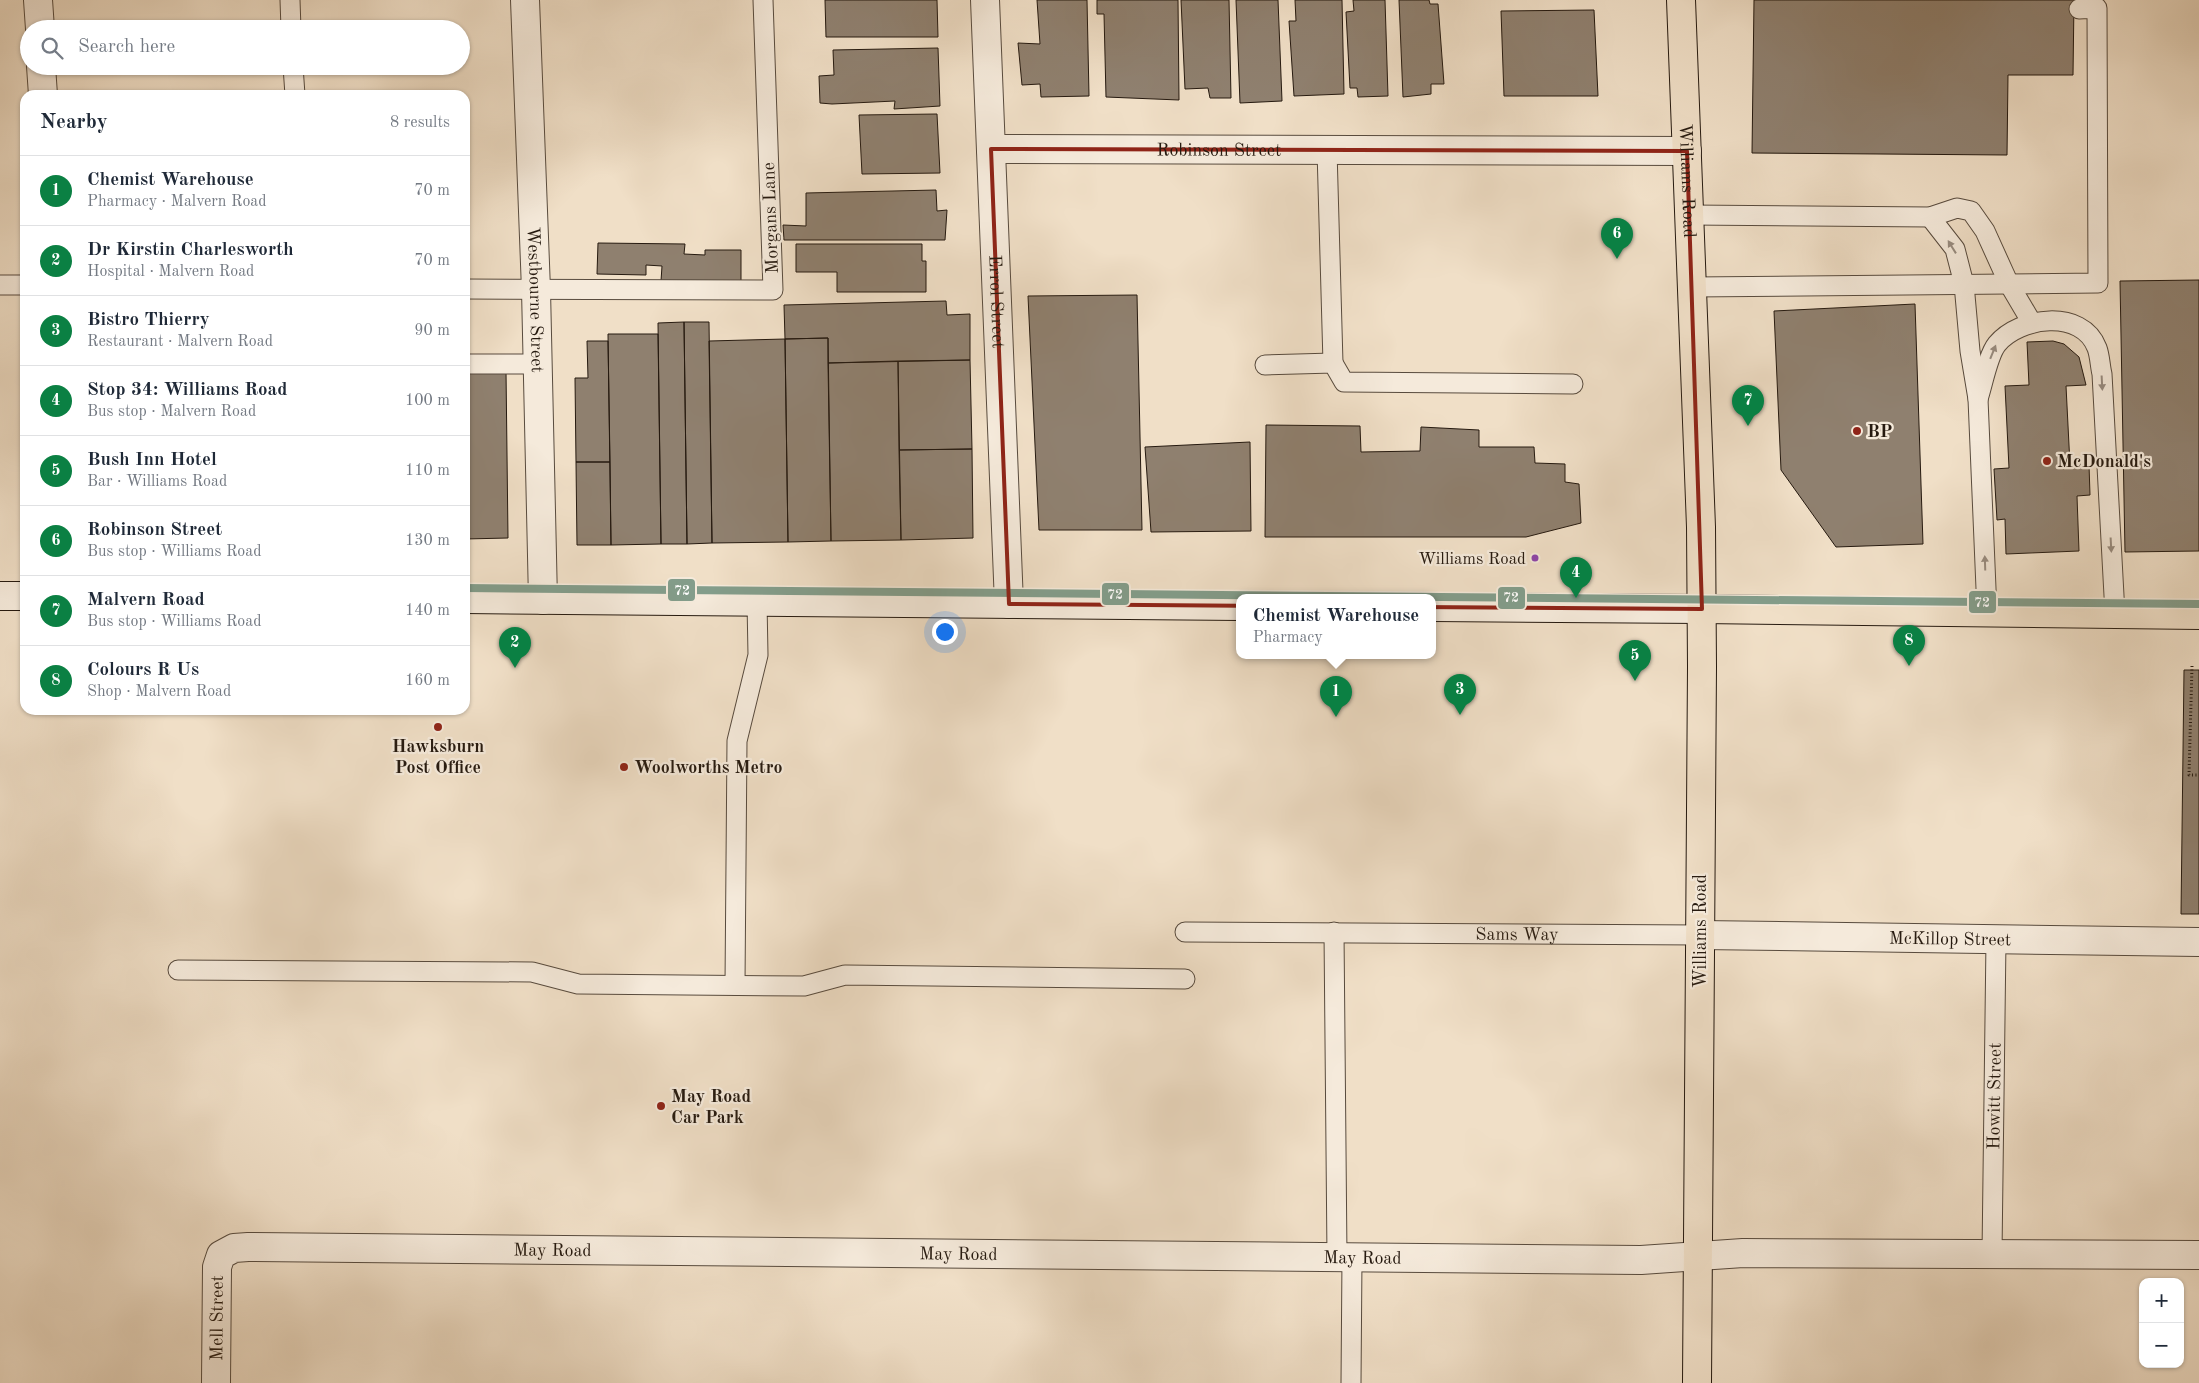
<!DOCTYPE html>
<html lang="en">
<head>
<meta charset="utf-8">
<style>
  :root { --surface:#fff; --page:#f6f6f7; --text:#1f2937; --muted:#747a83; --line:#e0e1e3; --accent:#0b8043 }
  body { margin:0; font-family:"Old Standard TT",serif; background:var(--page); color:var(--text) }
  .controls { position:absolute; right:15px; bottom:15px; display:grid; overflow:hidden; border-radius:10px; box-shadow:0 1px 4px #0004 }
  .controls button { width:45px; height:45px; display:grid; place-items:center; padding:0; border:0; border-bottom:1px solid var(--line); background:var(--surface); color:var(--text); font:25px sans-serif }
  .you { position:absolute; left:944px; top:631px; width:18px; height:18px; margin:-12px; border:4px solid #fff; border-radius:50%; background:#1a73e8; box-shadow:0 0 0 8px #1a73e833 }
  .badge { display:grid; place-items:center; width:32px; height:32px; border-radius:50%; background:var(--accent); color:#fff; font-size:16px; font-weight:700 }
  .pin { position:absolute; translate:-50% -41px; filter:drop-shadow(0 1px 2px #0008) }
  .pin::after { content:''; position:absolute; top:26px; width:18px; height:15px; background:inherit; clip-path:polygon(0 0,100% 0,50% 100%) }
  .popup { position:absolute; left:1236px; top:594px; width:200px; height:65px; box-sizing:border-box; display:grid; place-content:center; border-radius:10px; background:var(--surface); filter:drop-shadow(0 1px 4px #0005); font-size:16px; white-space:nowrap; color:var(--muted) }
  .popup b { font-size:19px; color:var(--text) }
  .popup::after { content:''; position:absolute; left:50%; top:100%; margin-left:-10px; border:10px solid transparent; border-top-color:var(--surface) }
  .list { margin:0; padding:0; list-style:none }
  h2 { display:flex; justify-content:space-between; align-items:center; height:65px; margin:0; padding:0 20px; font-size:21px }
  h2 small { font-size:16px; font-weight:400; color:var(--muted) }
  .list li { display:grid; grid-template-columns:32px 1fr auto; gap:15px; align-items:center; box-sizing:border-box; height:70px; padding:0 20px; border-top:1px solid var(--line) }
  .list b { display:block; font-size:19px; white-space:nowrap }
  .list p { margin:0; font-size:16px; white-space:nowrap; color:var(--muted) }
  .list em { font-size:16px; font-style:normal; color:var(--muted) }
  .icon { flex:none; width:28px; height:28px; fill:none; stroke:currentColor; stroke-width:2; stroke-linecap:round; stroke-linejoin:round }
  .map { position:relative; flex:none; width:2199px; height:1383px; overflow:hidden }
  .search { position:absolute; background:var(--surface); box-shadow:0 1px 4px #0004; left:20px; top:20px; width:450px; height:55px; display:flex; align-items:center; gap:12px; box-sizing:border-box; padding:0 18px; border-radius:28px; color:var(--muted); font-size:19px }
  .panel { position:absolute; background:var(--surface); box-shadow:0 1px 4px #0004; left:20px; top:90px; width:450px; height:625px; border-radius:15px }
  .map>svg:first-child { display:block }
  .building { fill:#8f806f; stroke:#261a10 }
  .lines { fill:none; stroke-linecap:round; stroke-linejoin:round }
  .service-casing { stroke:#584b3e; stroke-width:21 }
  .minor-casing { stroke:#584b3e; stroke-width:30 }
  .secondary-casing { stroke:#261a10; stroke-width:30 }
  .primary-casing { stroke:#261a10; stroke-width:30 }
  .path { stroke:#261a10; stroke-width:3; stroke-dasharray:1 2.5; stroke-linecap:butt }
  .service { stroke:#f5eadb; stroke-width:19 }
  .minor { stroke:#f5eadb; stroke-width:28 }
  .secondary { stroke:#f5eadb; stroke-width:28 }
  .primary { stroke:#f0dfc7; stroke-width:28 }
  .tram-1-casing { stroke:#f5eadb; stroke-width:11 }
  .tram-1 { stroke:#839d8b; stroke-width:8 }
  .oneway { fill:#988c80 }
  .marked { fill:none; stroke:#8f2418; stroke-width:4; stroke-linejoin:round }
  .poi-dot { fill:#8f2418; stroke:#f5eadb; stroke-width:2 }
  .bus-dot { fill:#8e44ad; stroke:#f5eadb; stroke-width:2 }
  .labels { text-anchor:middle; stroke-width:4.5; stroke-linejoin:round; paint-order:stroke }
  .bus-label { font-size:17px; fill:#261a10; stroke:#f5eadb; text-anchor:end }
  .street-label { font-size:18px; fill:#261a10; stroke:#f5eadb }
  .poi-label { font-size:18px; font-weight:bold; fill:#261a10; stroke:#f5eadb; text-anchor:start }
  .line-badge { stroke:#f5eadb; stroke-width:2 }
  .badge-label { font-size:14px; text-anchor:middle; font-weight:bold; fill:#fff }
</style>
</head>
<body>
<div class="map">
<svg width="2199" height="1383" viewBox="0 0 2199 1383">
  <rect width="100%" height="100%" fill="#f0dfc7"/>
  <filter id="stains"><feTurbulence type="fractalNoise" baseFrequency=".004" numOctaves="4"/><feColorMatrix values="0 0 0 0 .2 0 0 0 0 .09 0 0 0 0 .02 0 0 0 .5 -.17"/></filter>
  <radialGradient id="worn" r=".72"><stop offset=".6" stop-color="#630" stop-opacity="0"/><stop offset="1" stop-color="#630" stop-opacity=".3"/></radialGradient>
  <path class="building" d="M825,0H937L938,37H826Z
    M1037,0H1087L1089,96L1041,97L1040,84L1022,85L1018,43L1040,44Z
    M1097,0H1178L1179,100L1106,97L1104,14H1097Z
    M1181,0H1229L1231,98H1210L1208,88L1185,89Z
    M1236,0H1278L1282,101L1240,103Z
    M1295,0H1342L1344,94L1294,96L1289,21H1296Z
    M1353,0H1385L1388,96L1358,97L1357,88H1350L1346,12L1354,11Z
    M1399,0H1429L1430,4H1438L1444,84H1431V94L1403,97Z
    M1754,0H2074L2073,75H2008L2007,155L1752,153Z
    M1594,10L1598,96H1504L1501,11Z
    M938,48L940,106L894,109L895,101L832,104L820,103L819,76L834,75L833,50Z
    M937,114L940,173L862,174L859,115Z
    M936,190L937,211L947,210L945,240H784L783,225L806,226V193Z
    M598,243L685,244L684,254L705,255V250H741V282L661,281L662,266L646,265V275L597,274Z
    M796,244H922V261H926V292H837V272H796Z
    M2199,280V551L2125,552L2120,281Z
    M1137,295L1142,530H1039L1028,296Z
    M946,301L947,315L970,314V360L828,363V338L785,339L784,305Z
    M1915,304L1923,544L1836,547L1781,470L1774,311Z
    M684,322L687,544H661L658,323Z
    M684,322H709L712,543L687,544Z
    M608,334H658L661,544L611,545Z
    M828,338L831,541L788,542L785,339Z
    M785,339L788,542L712,543L709,341Z
    M587,341H608L610,462H576L575,378H588Z
    M2053,341L2064,344L2079,357L2086,385L2066,386L2070,465H2089L2090,495L2077,496L2079,551L2006,554L2005,519L1997,520L1994,469L2009,468L2005,386L2029,385L2027,342Z
    M970,360L972,449L899,450L898,361Z
    M898,361L901,540L831,541L828,363Z
    M506,371L508,538L465,539V372Z
    M1266,425L1360,426L1361,452L1420,451L1421,427L1479,430V447H1534L1535,463L1565,464V482L1579,484L1581,523L1526,537H1265Z
    M1250,442L1251,531L1151,532L1145,447Z
    M972,449L973,538L901,540L899,450Z
    M576,462H610L611,545H577Z
    M2184,670H2199V914H2181Z"/>
  <g class="lines">
    <g class="service-casing">
      <g id="service">
        <path d="M290,0L291,29"/>
        <path d="M293,66L295,95"/>
        <path d="M1327,150L1333,363"/>
        <path d="M1690,215L1930,217L1957,208L1971,211L1985,231L2009,284L2032,323"/>
        <path d="M1930,217L1955,249L1964,284L1970,351L1978,399L1987,612"/>
        <path d="M0,285H25"/>
        <path d="M1692,287L2098,283L2097,8L2079,9"/>
        <path d="M465,289L773,290L763,0"/>
        <path d="M465,364H538"/>
        <path d="M1265,365L1333,363L1344,382L1573,384"/>
        <path d="M1978,399C1983,384 1988,355 1997,344C2019,317 2082,308 2097,348C2100,356 2100,366 2102,374L2115,614"/>
        <path id="s1" d="M1185,932L1700,935"/>
        <path d="M1334,932L1337,1257"/>
        <path d="M178,970L532,972L578,984L804,986L845,975L1185,979"/>
        <path d="M735,985L737,741L758,655L757,602"/>
        <path id="s2" d="M1992,1254L1996,940"/>
        <path d="M1351,1383L1352,1258"/>
      </g>
    </g>
    <g class="minor-casing">
      <g id="minor">
        <path d="M38,0L40,29"/>
        <path id="s3" d="M525,0L536,290L543,600"/>
        <path id="s4" d="M985,0L1009,604"/>
        <path d="M41,66L43,95"/>
        <path id="s5" d="M991,149L1687,151"/>
        <path id="s6" d="M1700,935L2199,942"/>
        <path id="s7" d="M216,1383L217,1267L221,1255L234,1248L248,1247L1641,1260L1743,1253L2199,1255"/>
      </g>
    </g>
    <g class="secondary-casing">
      <path id="secondary" d="M0,596H25
        M465,599L1240,606
        M1432,607L1702,609"/>
    </g>
    <g class="primary-casing">
      <g id="primary">
        <path id="s8" d="M1681,0L1701,527L1702,667L1697,1383"/>
        <path d="M1702,609L2199,615"/>
      </g>
    </g>
    <path class="path" d="M2192,666L2189,775H2199"/>
    <use href="#service" class="service"/>
    <use href="#minor" class="minor"/>
    <use href="#secondary" class="secondary"/>
    <use href="#primary" class="primary"/>
    <g class="tram-1-casing">
      <path id="tram-1" d="M465,588L2199,604"/>
    </g>
    <use href="#tram-1" class="tram-1"/>
  </g>
  <defs><path id="oneway-solid" d="M-6-.8H1V-3.2L6.5 0L1 3.2V.8H-6Z" transform="scale(1.25)"/></defs>
  <g class="oneway">
    <use href="#oneway-solid" transform="translate(1952 247) rotate(-122)"/>
    <use href="#oneway-solid" transform="translate(1993 352) rotate(-68)"/>
    <use href="#oneway-solid" transform="translate(2102 383) rotate(87)"/>
    <use href="#oneway-solid" transform="translate(2111 545) rotate(87)"/>
    <use href="#oneway-solid" transform="translate(1985 563) rotate(-92)"/>
  </g>
  <path class="marked" d="M991,149L1687,151L1702,609L1009,604Z"/>
  <g class="poi-dot">
    <circle cx="1857" cy="431" r="5"/>
    <circle cx="2047" cy="461" r="5"/>
    <circle cx="438" cy="727" r="5"/>
    <circle cx="624" cy="767" r="5"/>
    <circle cx="661" cy="1106" r="5"/>
  </g>
  <circle class="bus-dot" cx="1535" cy="558" r="4.5"/>
  <g class="labels">
    <g class="bus-label">
      <text x="1526" y="564">Williams Road</text>
    </g>
    <g class="street-label">
      <text dy="6" stroke="none"><textPath href="#s5" startOffset="228">Robinson Street</textPath></text>
      <text dy="6" stroke="none"><textPath href="#s8" startOffset="181">Williams Road</textPath></text>
      <text transform="translate(770 218) rotate(-92)" y="6">Morgans Lane</text>
      <text dy="6" stroke="none"><textPath href="#s3" startOffset="300">Westbourne Street</textPath></text>
      <text dy="6" stroke="none"><textPath href="#s4" startOffset="302">Errol Street</textPath></text>
      <text transform="translate(1700 931) rotate(-90)" y="6">Williams Road</text>
      <text dy="6" stroke="none"><textPath href="#s1" startOffset="332">Sams Way</textPath></text>
      <text dy="6" stroke="none"><textPath href="#s6" startOffset="250">McKillop Street</textPath></text>
      <text dy="6" stroke="none"><textPath href="#s2" startOffset="158">Howitt Street</textPath></text>
      <text dy="6" stroke="none"><textPath href="#s7" startOffset="462">May Road</textPath></text>
      <text dy="6" stroke="none"><textPath href="#s7" startOffset="868">May Road</textPath></text>
      <text dy="6" stroke="none"><textPath href="#s7" startOffset="1272">May Road</textPath></text>
      <text dy="6" stroke="none"><textPath href="#s7" startOffset="65">Mell Street</textPath></text>
    </g>
    <g class="poi-label">
      <text x="1867" y="437">BP</text>
      <text x="2057" y="467">McDonald's</text>
      <text x="438" y="752" text-anchor="middle">Hawksburn<tspan x="438" dy="21">Post Office</tspan></text>
      <text x="634" y="773">Woolworths Metro</text>
      <text x="671" y="1102">May Road<tspan x="671" dy="21">Car Park</tspan></text>
    </g>
  </g>
  <g class="line-badge">
    <rect x="667" y="578" width="29" height="24" rx="5" fill="#839d8b"/>
    <rect x="1101" y="582" width="29" height="24" rx="5" fill="#839d8b"/>
    <rect x="1497" y="586" width="29" height="24" rx="5" fill="#839d8b"/>
    <rect x="1968" y="590" width="29" height="24" rx="5" fill="#839d8b"/>
  </g>
  <g class="badge-label">
    <text x="682" y="595">72</text>
    <text x="1115" y="599">72</text>
    <text x="1511" y="602">72</text>
    <text x="1982" y="607">72</text>
  </g>
  <rect width="100%" height="100%" filter="url(#stains)"/>
  <rect width="100%" height="100%" fill="url(#worn)"/>
</svg>
<div class="controls">
<button>+</button>
<button>−</button>
</div>
<div class="you"></div>
<div class="pin badge" style="left:1336px;top:717px">1</div>
<div class="popup"><b>Chemist Warehouse</b>Pharmacy</div>
<div class="pin badge" style="left:515px;top:668px">2</div>
<div class="pin badge" style="left:1460px;top:715px">3</div>
<div class="pin badge" style="left:1576px;top:598px">4</div>
<div class="pin badge" style="left:1635px;top:681px">5</div>
<div class="pin badge" style="left:1617px;top:259px">6</div>
<div class="pin badge" style="left:1748px;top:426px">7</div>
<div class="pin badge" style="left:1909px;top:666px">8</div>
<div class="search"><svg class="icon" aria-label="search" viewBox="0 0 24 24"><circle cx="10" cy="10" r="6"/><path d="M15 15l6 6"/></svg>Search here</div>
<section class="panel">
<h2>Nearby<small>8 results</small></h2>
<ul class="list">
<li><span class="badge">1</span><div><b>Chemist Warehouse</b><p>Pharmacy · Malvern Road</p></div><em>70 m</em></li>
<li><span class="badge">2</span><div><b>Dr Kirstin Charlesworth</b><p>Hospital · Malvern Road</p></div><em>70 m</em></li>
<li><span class="badge">3</span><div><b>Bistro Thierry</b><p>Restaurant · Malvern Road</p></div><em>90 m</em></li>
<li><span class="badge">4</span><div><b>Stop 34: Williams Road</b><p>Bus stop · Malvern Road</p></div><em>100 m</em></li>
<li><span class="badge">5</span><div><b>Bush Inn Hotel</b><p>Bar · Williams Road</p></div><em>110 m</em></li>
<li><span class="badge">6</span><div><b>Robinson Street</b><p>Bus stop · Williams Road</p></div><em>130 m</em></li>
<li><span class="badge">7</span><div><b>Malvern Road</b><p>Bus stop · Williams Road</p></div><em>140 m</em></li>
<li><span class="badge">8</span><div><b>Colours R Us</b><p>Shop · Malvern Road</p></div><em>160 m</em></li>
</ul>
</section>
</div>
</body>
</html>
